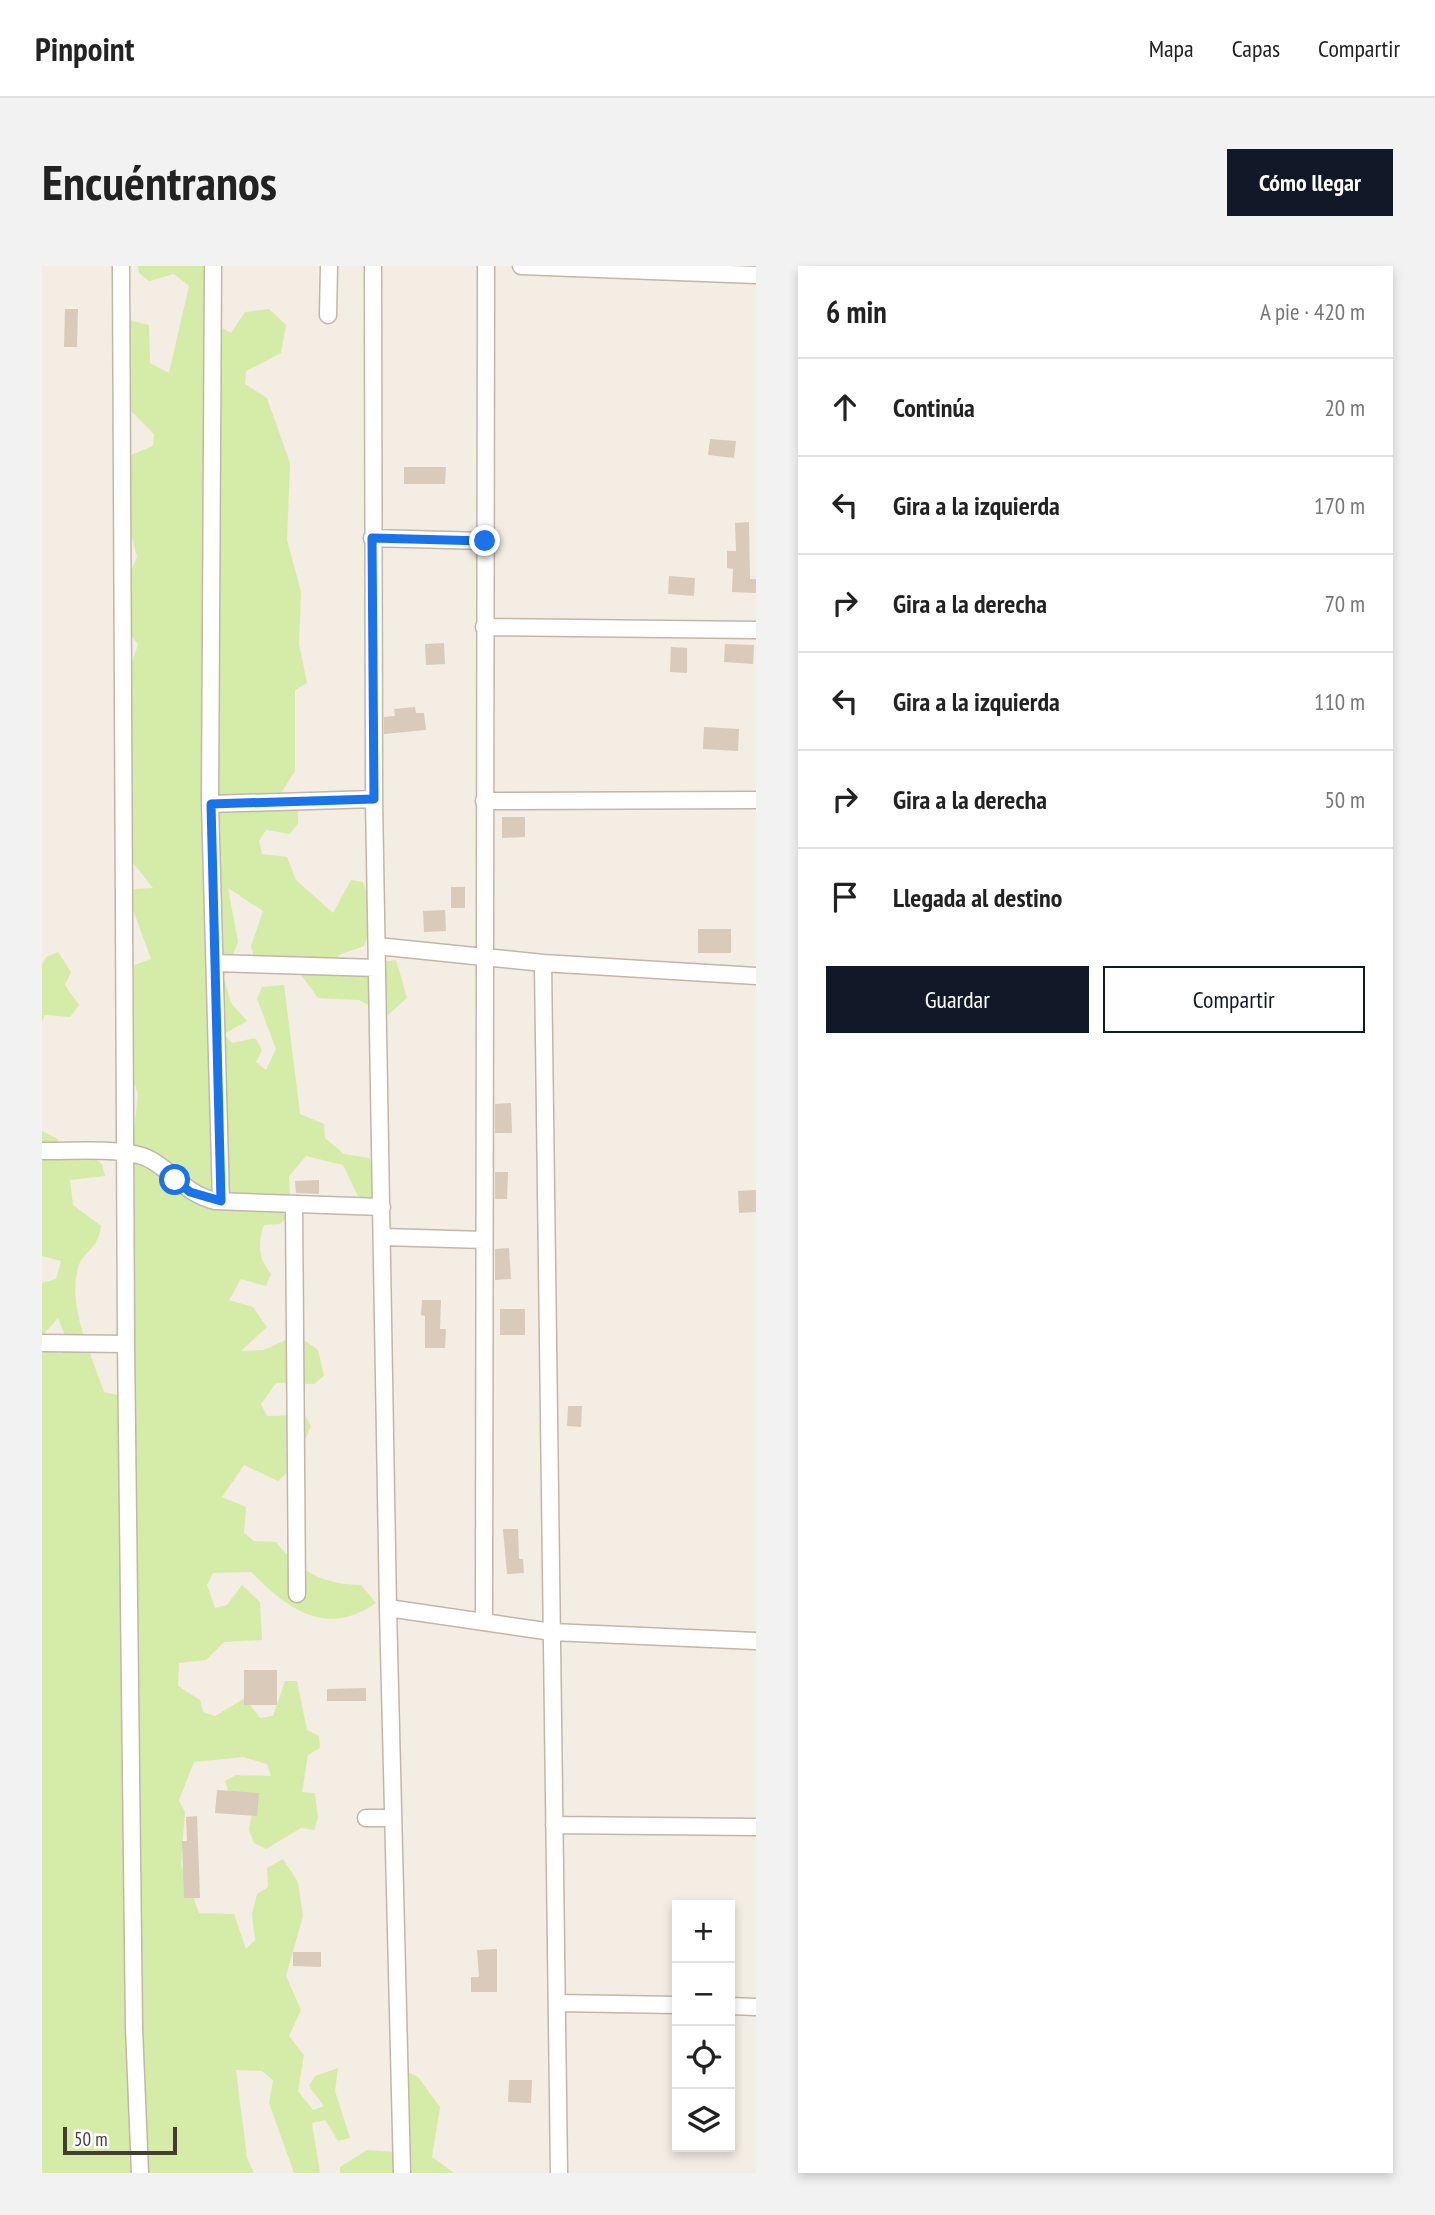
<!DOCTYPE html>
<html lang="es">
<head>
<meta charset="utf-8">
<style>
  :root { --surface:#fff; --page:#f2f2f2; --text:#222; --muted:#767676; --line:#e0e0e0; --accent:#111827 }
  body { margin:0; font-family:"PT Sans Narrow",sans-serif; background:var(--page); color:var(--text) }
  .controls { position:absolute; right:21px; bottom:21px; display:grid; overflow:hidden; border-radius:0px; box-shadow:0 4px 10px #0003 }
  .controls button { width:63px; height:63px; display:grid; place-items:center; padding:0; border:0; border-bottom:2px solid var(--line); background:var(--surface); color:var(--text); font:35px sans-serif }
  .scale { position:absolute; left:21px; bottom:18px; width:114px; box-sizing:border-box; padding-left:7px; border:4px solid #463c33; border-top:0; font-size:19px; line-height:24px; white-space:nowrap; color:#463c33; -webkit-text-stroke:5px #fff; paint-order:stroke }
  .stop { position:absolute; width:21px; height:21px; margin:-16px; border:5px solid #1a73e8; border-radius:50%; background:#fff }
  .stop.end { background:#1a73e8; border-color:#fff; box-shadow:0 2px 7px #0008 }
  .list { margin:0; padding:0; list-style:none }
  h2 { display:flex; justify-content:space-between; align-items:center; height:91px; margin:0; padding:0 28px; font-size:30px }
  h2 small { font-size:23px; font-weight:400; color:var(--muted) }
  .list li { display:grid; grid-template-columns:46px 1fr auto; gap:21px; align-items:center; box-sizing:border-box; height:98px; padding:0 28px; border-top:2px solid var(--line) }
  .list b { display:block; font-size:26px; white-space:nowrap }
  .list em { font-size:23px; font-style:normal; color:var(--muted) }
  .actions { display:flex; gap:14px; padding:21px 28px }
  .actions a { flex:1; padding:16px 0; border:2px solid var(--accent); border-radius:0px; text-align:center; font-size:24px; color:var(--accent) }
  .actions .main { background:var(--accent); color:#fff }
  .icon { flex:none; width:38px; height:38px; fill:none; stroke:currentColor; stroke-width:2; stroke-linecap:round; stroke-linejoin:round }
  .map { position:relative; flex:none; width:714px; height:1907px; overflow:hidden; border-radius:0px }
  header { display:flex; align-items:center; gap:42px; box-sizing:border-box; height:98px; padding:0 35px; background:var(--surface); border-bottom:2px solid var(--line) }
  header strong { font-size:33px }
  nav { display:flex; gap:38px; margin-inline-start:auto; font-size:24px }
  .intro { display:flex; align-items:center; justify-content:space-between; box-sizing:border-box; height:168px; padding:0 42px }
  h1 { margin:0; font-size:49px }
  .button { padding:18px 32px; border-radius:0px; background:var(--accent); color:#fff; font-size:24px; font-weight:700 }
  main { display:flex; gap:42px; padding:0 42px }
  aside { flex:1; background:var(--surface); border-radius:0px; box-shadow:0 4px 10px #0003 }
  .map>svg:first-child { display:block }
  .green { fill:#d4eca7 }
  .building { fill:#d9caba }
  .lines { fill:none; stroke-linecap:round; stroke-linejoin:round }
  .minor-casing { stroke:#c3b6a8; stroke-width:19 }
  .minor { stroke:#fff; stroke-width:16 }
  .route { stroke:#1a73e8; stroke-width:9 }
</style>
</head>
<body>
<header>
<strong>Pinpoint</strong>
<nav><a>Mapa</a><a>Capas</a><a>Compartir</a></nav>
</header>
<div class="intro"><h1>Encuéntranos</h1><a class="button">Cómo llegar</a></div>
<main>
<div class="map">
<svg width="714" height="1907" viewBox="0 0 714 1907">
  <rect width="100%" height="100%" fill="#f3ede3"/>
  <path class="green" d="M96,0H175L178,61L189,67L203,46L227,43L244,59L239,87L204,105L203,118L225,132L248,197L245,274L259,326L257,378L265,417L253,424V505L239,527L256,544V557L248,568L224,564L217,575L220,588L245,591L254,614L291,647L309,614L321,616C329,639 332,657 322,680L297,689L292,703L354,694L365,732L346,749L317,734L276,732L255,703H215L209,680L221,645L186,622L196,676L182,712L189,737L205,755L182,768L190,777L213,772L220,784L214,796L224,804L234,783L215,733L220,721L242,719L258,848L282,858L283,872L302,888L327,892L341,927L331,936L317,932L301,899L264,890L247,910L249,948L238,958L222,959C215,976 217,995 229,1008L224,1020L199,1013L187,1034L211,1041L225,1061L199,1085L222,1084L255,1069L276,1084L282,1110L272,1118L234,1117L219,1138L225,1150L263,1149L269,1160L264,1172L252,1170L244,1180L247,1205L236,1215L202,1199L180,1231L204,1241L202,1267L212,1275L234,1276C257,1305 282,1319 319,1319L334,1337C284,1372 246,1343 209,1306L171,1307L165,1319L173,1342L185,1339L200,1319L218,1336L220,1374L182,1376L164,1394L137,1397L136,1420L158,1434L161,1446L173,1450L203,1432L218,1452L231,1450L243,1415H255L265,1464L277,1470L278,1482L266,1489L260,1526L273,1527L276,1552L272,1564L259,1562L224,1583L212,1577L207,1564L213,1530L187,1527L183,1515L194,1509L229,1510L225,1498L201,1491L152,1496L137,1534L143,1546L139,1598L157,1647L192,1648L204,1683L213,1674L210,1648L215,1628L226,1621L225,1602L241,1593L256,1616L261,1650L244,1710L259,1744L247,1770L262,1789L256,1825L271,1844L282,1840L267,1820L273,1810L296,1802L293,1825L308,1872L296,1875L283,1854L270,1857L278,1907H252L227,1837L231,1814L220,1805L194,1804L205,1892L212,1907H0V1083L3,1079L18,1088L27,1080L16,1052L0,1070V1017L14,1013L19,995L0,990V865L16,873L17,886L27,893L51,891L60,898L63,910L28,914L31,939L59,960C56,984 40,986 36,1002C25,1042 50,1089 62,1126L75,1129L85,1119L78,987L96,828L83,792L92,699L109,693L89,638L90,623L111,622L80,583L73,551L79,529L78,434L96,378L83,363L79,329L95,291L78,226L82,200L89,189L111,180L112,168L77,133L89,97L72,61L82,53L107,59L108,97L127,107L147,20L132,8L107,15L97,7Z
    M16,686L29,706L23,719L37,739L28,751L3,749L0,756V699L4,691Z
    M362,1804L376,1811L398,1841L390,1891L412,1907H298V1901L325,1884L352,1886Z"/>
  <path class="building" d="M23,43H36L35,81H22Z
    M668,173L694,175L692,192L666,189Z
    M362,201H404L403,218H362Z
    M707,256L708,313H714V327L690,326L691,303L685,302V285H694L693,257Z
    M627,310L653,312L652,330L626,328Z
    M402,377L403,398L384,399L383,378Z
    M683,378L712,379L711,398L682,396Z
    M629,381L645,382V407L628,406Z
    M373,441L374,447H382L384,464L342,468V451L353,450L352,443Z
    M662,461L697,463L696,485L661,483Z
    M460,551H483V571L460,572Z
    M409,621H423V642H409Z
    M403,644L404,665L382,666L381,645Z
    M656,663H689V687H656Z
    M469,837L470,867H453V838Z
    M453,906H466L465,933H453Z
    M277,914V928L254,927L253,915Z
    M714,924V946L697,947L696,925Z
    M467,982L469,1013L453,1014V983Z
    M380,1034H399L398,1063H404L403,1082H383V1050L379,1049Z
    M458,1043H483V1069H458Z
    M526,1140H540L539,1161L525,1160Z
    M461,1263H476L477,1293H481L482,1307L465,1308Z
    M202,1404H235V1439H202Z
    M324,1422V1435H285V1423Z
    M175,1524L217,1527L215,1550L173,1547Z
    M155,1550L158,1632H142L140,1575H145L144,1551Z
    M455,1683V1726H429V1711H437L435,1684Z
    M251,1686H279V1701L251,1700Z
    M467,1814H490L489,1837L466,1836Z"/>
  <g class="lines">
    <g class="minor-casing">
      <path id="minor" d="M79,0L84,1078L92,1762L98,1907
        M171,0L168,538L179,935
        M331,0L332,533L346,1342L360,1907
        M479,0L714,9
        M286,49L287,0
        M330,272L443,275
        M442,361L714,364
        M442,535L714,534
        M168,538L332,533
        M335,680L501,697L714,710
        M173,697L335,702
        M501,697L517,1907
        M0,885C29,886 85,880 109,894C134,908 142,927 173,935L340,941
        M252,938L255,1328
        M341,971L442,974
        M0,1077L84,1078
        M346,1342L510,1366L714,1375
        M442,1356L444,0
        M324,1552H350
        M512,1559L714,1561
        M515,1737L635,1739
        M688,1740L714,1741"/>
    </g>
    <use href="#minor" class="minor"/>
  </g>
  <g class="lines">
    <path class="route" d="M133,914L148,926L179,935L169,538L332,533L330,272L443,275"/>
  </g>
</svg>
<div class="controls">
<button>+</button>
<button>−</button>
<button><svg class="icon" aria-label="locate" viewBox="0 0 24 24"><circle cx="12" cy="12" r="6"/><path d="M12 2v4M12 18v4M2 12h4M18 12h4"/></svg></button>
<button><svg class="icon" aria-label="layers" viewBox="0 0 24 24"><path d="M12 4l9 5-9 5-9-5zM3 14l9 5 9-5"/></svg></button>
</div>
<div class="scale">50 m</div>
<div class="stop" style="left:133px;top:914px"></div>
<div class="stop end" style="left:443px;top:275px"></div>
</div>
<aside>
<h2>6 min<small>A pie · 420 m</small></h2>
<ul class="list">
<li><svg class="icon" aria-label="ahead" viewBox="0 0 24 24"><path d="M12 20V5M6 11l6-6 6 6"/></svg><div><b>Continúa</b></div><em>20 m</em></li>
<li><svg class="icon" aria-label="left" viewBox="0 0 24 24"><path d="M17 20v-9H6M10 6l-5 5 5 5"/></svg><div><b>Gira a la izquierda</b></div><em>170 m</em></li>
<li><svg class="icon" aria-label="right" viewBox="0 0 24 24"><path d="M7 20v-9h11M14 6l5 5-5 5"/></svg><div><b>Gira a la derecha</b></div><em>70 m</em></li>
<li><svg class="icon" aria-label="left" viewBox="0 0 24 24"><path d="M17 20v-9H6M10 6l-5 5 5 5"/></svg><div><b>Gira a la izquierda</b></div><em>110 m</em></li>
<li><svg class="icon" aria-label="right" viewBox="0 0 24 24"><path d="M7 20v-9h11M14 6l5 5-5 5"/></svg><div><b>Gira a la derecha</b></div><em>50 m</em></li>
<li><svg class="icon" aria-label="arrive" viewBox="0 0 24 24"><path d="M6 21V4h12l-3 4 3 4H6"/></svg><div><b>Llegada al destino</b></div></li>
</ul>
<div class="actions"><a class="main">Guardar</a><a>Compartir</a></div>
</aside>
</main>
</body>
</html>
